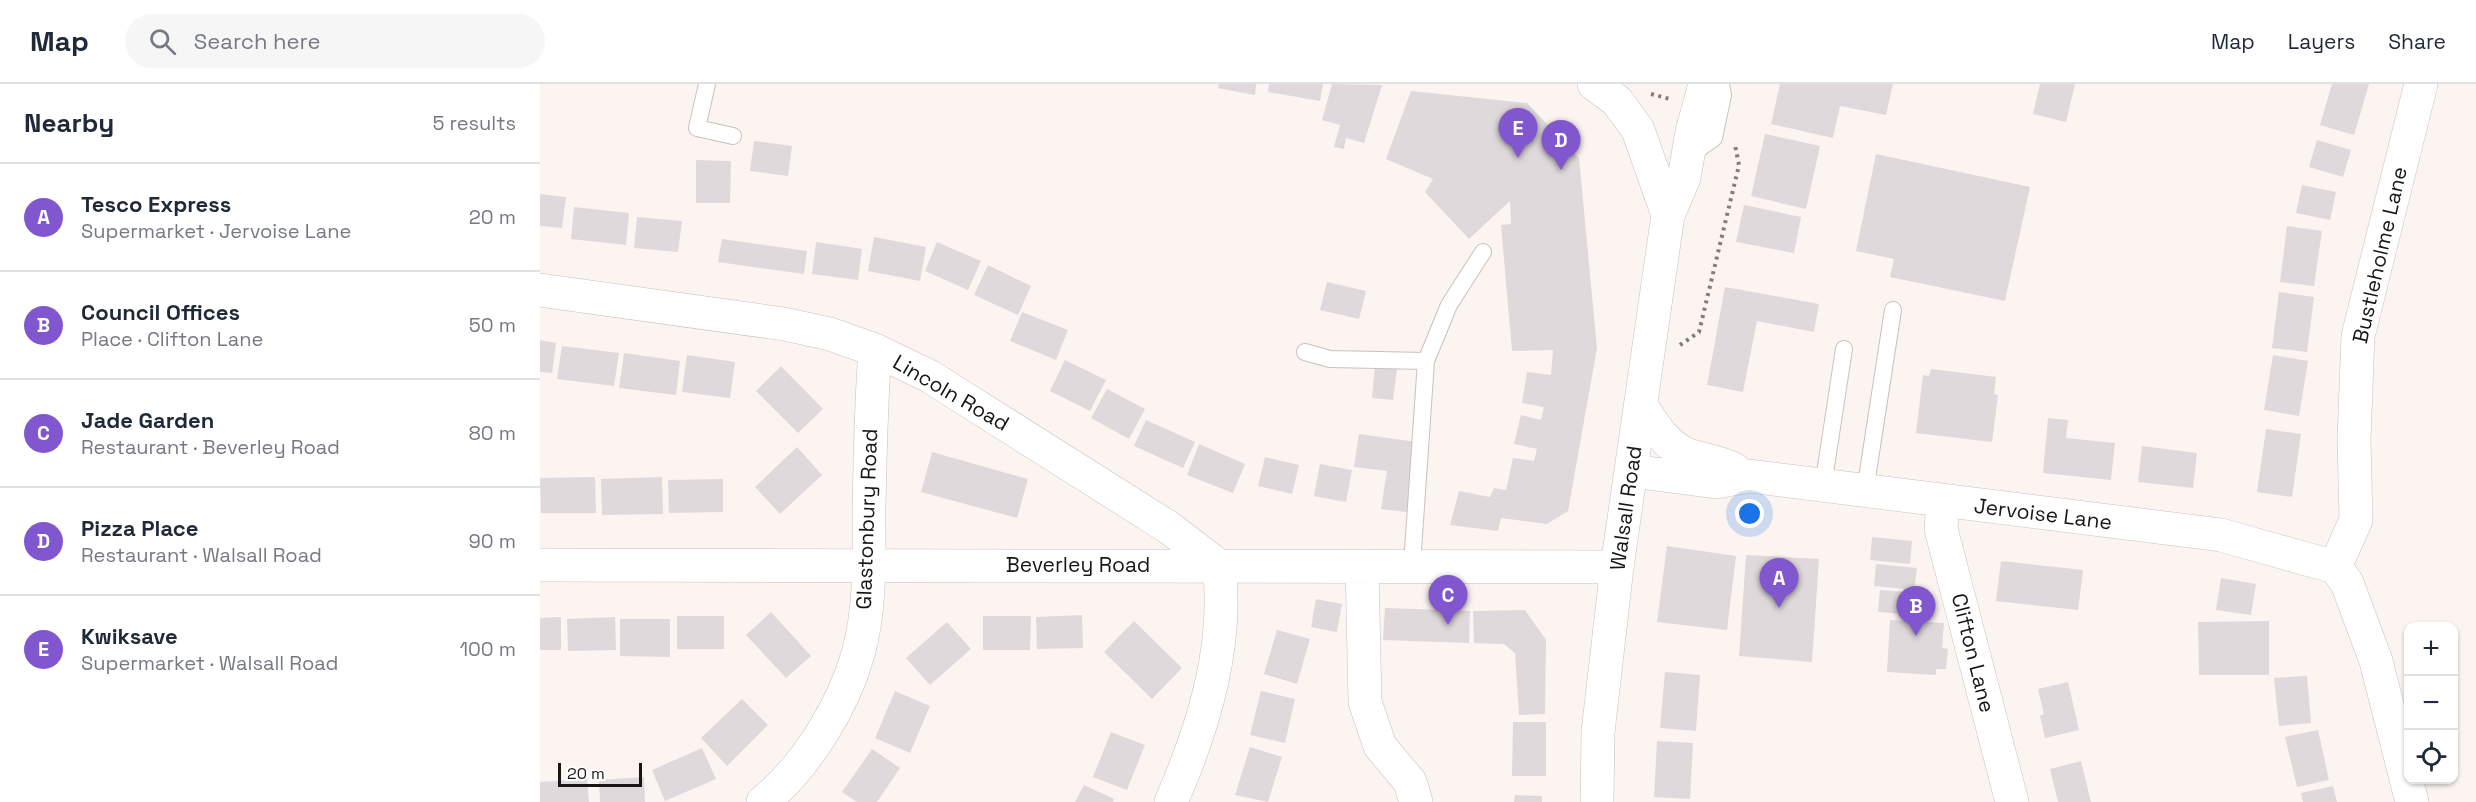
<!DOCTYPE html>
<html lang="en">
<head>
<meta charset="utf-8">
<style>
  :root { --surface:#fff; --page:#f6f6f7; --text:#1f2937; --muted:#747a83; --line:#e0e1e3; --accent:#8157d0 }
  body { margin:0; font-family:"Space Grotesk",sans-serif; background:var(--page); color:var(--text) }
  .controls { position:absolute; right:18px; bottom:18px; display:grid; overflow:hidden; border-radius:12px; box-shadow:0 2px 4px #0004 }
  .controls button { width:54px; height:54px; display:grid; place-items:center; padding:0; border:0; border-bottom:2px solid var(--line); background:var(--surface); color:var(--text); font:30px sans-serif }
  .scale { position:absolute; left:18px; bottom:15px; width:84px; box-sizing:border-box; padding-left:6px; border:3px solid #181615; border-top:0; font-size:16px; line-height:21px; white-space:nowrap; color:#181615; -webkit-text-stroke:4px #fff; paint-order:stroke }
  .you { position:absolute; left:1210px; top:430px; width:21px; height:21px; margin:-15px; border:4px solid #fff; border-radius:50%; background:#1a73e8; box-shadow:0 0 0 9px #1a73e833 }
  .badge { display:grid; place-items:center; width:39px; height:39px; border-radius:50%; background:var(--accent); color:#fff; font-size:20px; font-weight:700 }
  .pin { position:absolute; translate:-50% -50px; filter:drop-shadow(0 2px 3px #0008) }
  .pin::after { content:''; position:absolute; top:32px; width:21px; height:18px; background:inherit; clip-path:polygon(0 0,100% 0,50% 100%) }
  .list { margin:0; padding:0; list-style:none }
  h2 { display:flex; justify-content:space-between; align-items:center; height:78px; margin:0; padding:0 24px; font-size:26px }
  h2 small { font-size:20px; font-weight:400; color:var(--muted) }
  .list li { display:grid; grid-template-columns:39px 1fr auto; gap:18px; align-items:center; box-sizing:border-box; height:108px; padding:0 24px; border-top:2px solid var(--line) }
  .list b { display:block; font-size:22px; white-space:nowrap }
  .list p { margin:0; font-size:20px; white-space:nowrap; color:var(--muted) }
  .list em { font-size:20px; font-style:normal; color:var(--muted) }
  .icon { flex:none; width:33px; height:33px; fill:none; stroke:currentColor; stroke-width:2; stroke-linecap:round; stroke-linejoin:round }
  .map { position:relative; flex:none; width:1936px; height:718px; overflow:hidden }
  header { display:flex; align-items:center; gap:36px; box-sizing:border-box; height:84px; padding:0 30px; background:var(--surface); border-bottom:2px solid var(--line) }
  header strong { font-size:28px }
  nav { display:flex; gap:33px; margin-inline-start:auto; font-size:21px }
  .search { width:420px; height:54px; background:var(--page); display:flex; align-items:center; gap:15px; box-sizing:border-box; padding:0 21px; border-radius:33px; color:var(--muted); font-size:22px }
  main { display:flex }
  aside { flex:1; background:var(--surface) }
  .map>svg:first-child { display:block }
  .building { fill:#e0d9db }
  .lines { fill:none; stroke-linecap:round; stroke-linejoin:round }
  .service-casing { stroke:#c8c1be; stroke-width:18 }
  .minor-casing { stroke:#c8c1be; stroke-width:34 }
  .tertiary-casing { stroke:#c8c1be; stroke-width:34 }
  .primary-casing { stroke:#c8c1be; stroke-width:34 }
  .path { stroke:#817d7a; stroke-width:4; stroke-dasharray:3 4.5; stroke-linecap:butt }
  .service { stroke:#fff; stroke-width:16 }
  .minor { stroke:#fff; stroke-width:33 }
  .tertiary { stroke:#fff; stroke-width:33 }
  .primary { stroke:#fff; stroke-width:33 }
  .labels { text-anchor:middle; stroke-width:5; stroke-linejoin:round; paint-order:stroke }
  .street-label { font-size:21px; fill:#181615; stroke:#fff }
</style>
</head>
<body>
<header>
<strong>Map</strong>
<div class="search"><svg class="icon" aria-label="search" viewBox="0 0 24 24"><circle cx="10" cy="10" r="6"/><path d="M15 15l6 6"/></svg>Search here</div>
<nav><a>Map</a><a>Layers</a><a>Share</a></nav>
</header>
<main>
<aside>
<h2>Nearby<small>5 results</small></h2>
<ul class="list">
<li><span class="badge">A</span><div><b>Tesco Express</b><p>Supermarket · Jervoise Lane</p></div><em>20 m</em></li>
<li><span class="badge">B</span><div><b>Council Offices</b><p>Place · Clifton Lane</p></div><em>50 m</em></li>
<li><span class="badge">C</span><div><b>Jade Garden</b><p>Restaurant · Beverley Road</p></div><em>80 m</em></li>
<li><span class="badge">D</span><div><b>Pizza Place</b><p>Restaurant · Walsall Road</p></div><em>90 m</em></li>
<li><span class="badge">E</span><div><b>Kwiksave</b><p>Supermarket · Walsall Road</p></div><em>100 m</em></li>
</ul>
</aside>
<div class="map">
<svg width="1936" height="718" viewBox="0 0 1936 718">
  <rect width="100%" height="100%" fill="#fbf4f0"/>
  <path class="building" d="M679,0H716L715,11L678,4Z
    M729,0H783L780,17L728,8Z
    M792,0L842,1L824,59L806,54L804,65L794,63L800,41L782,36Z
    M1240,0H1353L1346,31L1300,22L1293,54L1231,40Z
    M1500,0H1535L1526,38L1493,30Z
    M1792,0H1829L1814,51L1780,41Z
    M871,7L987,19L1039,74L1057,264L1028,427L1007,440L961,434L958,447L910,441L919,407L950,413L954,404L966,406L973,374L994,377L997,365L974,360L981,331L1001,336L1004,323L982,319L987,288L1011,291L1013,266L972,267L961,141L971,140L970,117L929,155L885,108L893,95L846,75Z
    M1225,50L1280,62L1266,125L1211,112Z
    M1777,56L1811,66L1803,93L1769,83Z
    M214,57L252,62L248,92L210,87Z
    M1336,70L1490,103L1465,217L1350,193L1354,175L1316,167Z
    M156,76L191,77L190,119H156Z
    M1762,101L1796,108L1790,136L1756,129Z
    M0,110L26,113L22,144L0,142Z
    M1204,121L1261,133L1254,169L1196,158Z
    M34,123L89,129L86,161L31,155Z
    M97,133L142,137L138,168L94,164Z
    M1747,142L1782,147L1774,202L1740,198Z
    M334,153L386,163L380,197L328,187Z
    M182,155L267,167L264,190L178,178Z
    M276,158L322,165L318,196L272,190Z
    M397,158L441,177L428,206L385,187Z
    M448,181L491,202L478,231L434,211Z
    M787,198L826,207L819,235L780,226Z
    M1185,203L1279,220L1274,248L1217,237L1203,308L1167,301Z
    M1739,208L1774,213L1767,268L1732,264Z
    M482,228L528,246L516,276L470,257Z
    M0,256L16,259L12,289L0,288Z
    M22,262L79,269L74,302L17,295Z
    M84,269L140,277L136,311L79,304Z
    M147,271L195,278L190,314L142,308Z
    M1733,271L1768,277L1759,332L1724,326Z
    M525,276L566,296L550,327L510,307Z
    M241,282L283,325L258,349L216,307Z
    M835,282L857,284L853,316L832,314Z
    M1391,285L1456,293L1454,310L1458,311L1452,358L1376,349L1383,291L1389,292Z
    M567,305L605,325L589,355L551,334Z
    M1508,334L1528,336L1526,354L1575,359L1571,396L1503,389Z
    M606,336L655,358L643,384L594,362Z
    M1726,345L1761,350L1752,413L1717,408Z
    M819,350L877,358L867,428L841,425L847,387L814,383Z
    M659,360L705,380L693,409L647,391Z
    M1602,362L1657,369L1653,404L1598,398Z
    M257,363L282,391L240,430L215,403Z
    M392,368L488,395L477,434L381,408Z
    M725,373L759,381L752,410L718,402Z
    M780,380L812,386L806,418L774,412Z
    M55,393L56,429H1L0,394Z
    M122,393L123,430L62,431L61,395Z
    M183,395V428L129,429L128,396Z
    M1332,453L1372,457L1370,480L1330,476Z
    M1127,462L1196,472L1187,546L1117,538Z
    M1206,471L1279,475L1272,578L1199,572Z
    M1461,477L1543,486L1538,526L1456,517Z
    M1336,480L1377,484L1374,506L1334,502Z
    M1681,494L1716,500L1711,531L1676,526Z
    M1340,506L1381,509L1380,531L1338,528Z
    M776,515L802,520L797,548L771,543Z
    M845,524L930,527L929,559L843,556Z
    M985,526L1006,556L1005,630L979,631L975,569L964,560L934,559L933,527Z
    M231,528L271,572L246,594L206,551Z
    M542,531L543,564L497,565L496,533Z
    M137,532H184V565H137Z
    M443,532H491L490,566H443Z
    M21,533V566H0V534Z
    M75,533L76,566L28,567L27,535Z
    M80,535H130V573L80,572Z
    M1350,536L1404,539L1402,564L1408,565L1406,585H1396V591L1347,588Z
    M594,537L642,584L612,615L564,568Z
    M1729,537V591H1659L1658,538Z
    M407,538L431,565L390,601L366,574Z
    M737,546L770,555L757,600L724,590Z
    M1125,588L1160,591L1156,647L1120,644Z
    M1767,592L1771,639L1739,642L1734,594Z
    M1528,598L1539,646L1505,654L1500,632L1504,630L1498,605Z
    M355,607L390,622L370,669L335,654Z
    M721,607L755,615L745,659L710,651Z
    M202,615L228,641L187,682L161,654Z
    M973,638H1006V692H972Z
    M1778,646L1789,696L1757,703L1745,653Z
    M571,648L605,661L587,706L553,693Z
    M1117,657L1153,659L1150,715L1114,713Z
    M710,663L742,673L728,718L695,711Z
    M162,664L176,695L125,717L112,686Z
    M332,665L360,684L337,718H317L302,708Z
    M1541,677L1551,718H1518L1510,685Z
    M104,693L105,718H60L59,696Z
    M47,695L49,718H0V698Z
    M544,701L574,715L573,718H535Z
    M1793,702L1797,718H1763L1761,709Z
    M975,711L1002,712V718H974Z"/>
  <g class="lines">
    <g class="service-casing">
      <path id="service" d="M167,0L157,44L193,52
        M1149,72L1174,54L1183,11L1181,0
        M765,268L790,275L886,277L909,221L943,168
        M1283,402L1304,265
        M1325,407L1353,226
        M872,481L886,277"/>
    </g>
    <g class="minor-casing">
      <path id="minor" d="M0,206L244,240L290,250L335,266L389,292L628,443L679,482C689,562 663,645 631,718
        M1403,418L1401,445L1472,718
        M0,481L1077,483
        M822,482L825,618L840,662L870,698L876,718
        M1795,483L1816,436L1814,355L1818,252L1881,0
        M223,718C266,683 303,623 318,570C331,524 329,473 329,425C330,372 331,319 335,266"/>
    </g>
    <g class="tertiary-casing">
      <path id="tertiary" d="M1101,321C1113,340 1126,363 1149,371C1164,376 1179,378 1194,385
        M1092,387L1176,398L1209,392L1681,451L1795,483L1807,499L1836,577L1872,718"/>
    </g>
    <g class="primary-casing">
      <path id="primary" d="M1054,0L1077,17L1098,46L1128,131
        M1057,718L1058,648L1077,483L1128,131L1144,94L1152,48L1165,0"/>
    </g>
    <path class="path" d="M1111,10L1130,15
      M1140,261L1159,248L1199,81L1195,61"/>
    <use href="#service" class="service"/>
    <use href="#minor" class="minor"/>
    <use href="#tertiary" class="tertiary"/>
    <use href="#primary" class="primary"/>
  </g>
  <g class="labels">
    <g class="street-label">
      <text transform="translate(1840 171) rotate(-77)" y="7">Bustleholme Lane</text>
      <text transform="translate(411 309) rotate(30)" y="7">Lincoln Road</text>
      <text transform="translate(1086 424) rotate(-82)" y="7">Walsall Road</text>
      <text transform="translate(1503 430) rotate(7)" y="7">Jervoise Lane</text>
      <text transform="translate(327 435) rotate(-88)" y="7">Glastonbury Road</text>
      <text x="538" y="488">Beverley Road</text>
      <text transform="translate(1433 569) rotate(76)" y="7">Clifton Lane</text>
    </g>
  </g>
</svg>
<div class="controls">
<button>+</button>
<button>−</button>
<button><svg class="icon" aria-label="locate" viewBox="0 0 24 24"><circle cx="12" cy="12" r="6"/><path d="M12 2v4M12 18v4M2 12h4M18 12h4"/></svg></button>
</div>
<div class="scale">20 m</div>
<div class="you"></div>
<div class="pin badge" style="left:1239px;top:524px">A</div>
<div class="pin badge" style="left:1376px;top:552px">B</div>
<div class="pin badge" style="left:908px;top:541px">C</div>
<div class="pin badge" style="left:1021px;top:86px">D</div>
<div class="pin badge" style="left:978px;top:74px">E</div>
</div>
</main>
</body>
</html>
